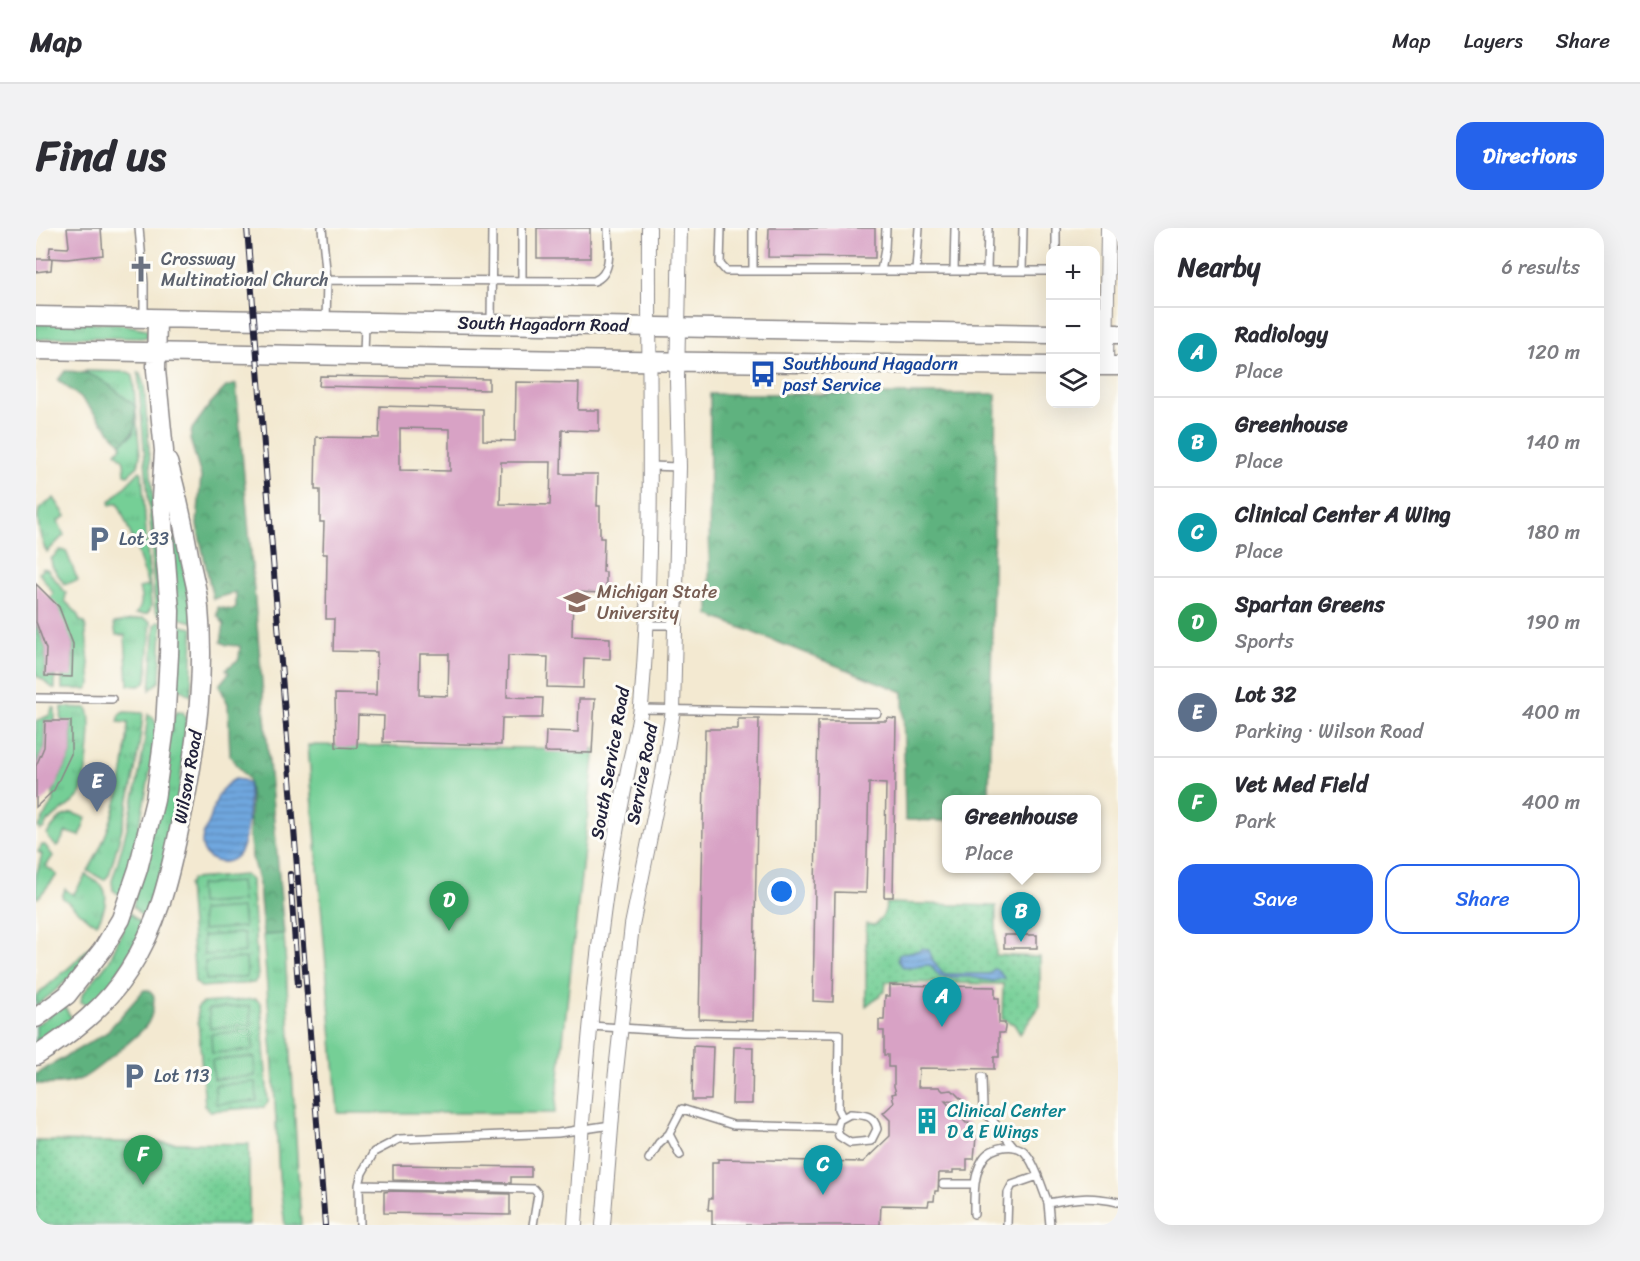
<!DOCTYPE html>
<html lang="en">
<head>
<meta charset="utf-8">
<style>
  :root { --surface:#fff; --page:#f2f2f3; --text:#2b2b33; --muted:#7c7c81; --line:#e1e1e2; --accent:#2563eb }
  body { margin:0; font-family:Sriracha,sans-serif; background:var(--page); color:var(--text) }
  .controls { position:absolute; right:18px; top:18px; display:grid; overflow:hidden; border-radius:12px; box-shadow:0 6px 24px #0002 }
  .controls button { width:54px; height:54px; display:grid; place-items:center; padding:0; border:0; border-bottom:2px solid var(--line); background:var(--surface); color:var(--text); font:30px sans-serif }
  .you { position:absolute; left:746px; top:664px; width:21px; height:21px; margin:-15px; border:4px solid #fff; border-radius:50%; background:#1a73e8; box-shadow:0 0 0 9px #1a73e833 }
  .badge { display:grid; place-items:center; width:39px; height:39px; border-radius:50%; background:var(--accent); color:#fff; font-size:20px; font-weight:700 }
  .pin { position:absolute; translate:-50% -50px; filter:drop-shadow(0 2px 3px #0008) }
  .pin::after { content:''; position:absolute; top:32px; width:21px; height:18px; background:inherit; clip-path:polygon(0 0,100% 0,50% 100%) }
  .popup { position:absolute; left:906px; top:567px; width:159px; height:78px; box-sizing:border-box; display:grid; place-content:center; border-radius:12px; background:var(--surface); filter:drop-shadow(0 2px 4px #0005); font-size:20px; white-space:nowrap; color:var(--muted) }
  .popup b { font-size:22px; color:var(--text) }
  .popup::after { content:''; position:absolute; left:50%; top:100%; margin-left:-12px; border:12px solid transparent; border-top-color:var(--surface) }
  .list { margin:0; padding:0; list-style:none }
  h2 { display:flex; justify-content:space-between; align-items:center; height:78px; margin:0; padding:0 24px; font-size:26px }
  h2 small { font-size:20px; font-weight:400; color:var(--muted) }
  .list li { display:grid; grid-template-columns:39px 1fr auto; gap:18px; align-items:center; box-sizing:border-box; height:90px; padding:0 24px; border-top:2px solid var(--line) }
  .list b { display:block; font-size:22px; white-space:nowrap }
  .list p { margin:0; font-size:20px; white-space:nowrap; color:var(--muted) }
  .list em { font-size:20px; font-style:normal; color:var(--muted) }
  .actions { display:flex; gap:12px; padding:18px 24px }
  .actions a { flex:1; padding:14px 0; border:2px solid var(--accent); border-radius:18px; text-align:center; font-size:21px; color:var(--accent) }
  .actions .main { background:var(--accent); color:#fff }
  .icon { flex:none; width:33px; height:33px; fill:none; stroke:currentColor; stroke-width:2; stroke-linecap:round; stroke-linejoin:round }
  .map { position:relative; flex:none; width:1082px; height:997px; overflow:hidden; border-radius:18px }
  header { display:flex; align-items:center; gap:36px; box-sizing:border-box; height:84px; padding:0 30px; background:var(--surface); border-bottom:2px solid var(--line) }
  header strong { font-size:28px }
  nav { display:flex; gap:33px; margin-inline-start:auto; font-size:21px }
  .intro { display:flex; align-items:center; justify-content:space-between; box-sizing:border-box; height:144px; padding:0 36px }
  h1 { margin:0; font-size:42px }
  .button { padding:15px 27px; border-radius:18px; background:var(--accent); color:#fff; font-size:21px; font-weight:700 }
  main { display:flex; gap:36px; padding:0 36px }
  aside { flex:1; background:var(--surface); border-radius:18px; box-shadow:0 6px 24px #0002 }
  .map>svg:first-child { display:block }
  .grass { fill:url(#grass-tufts); stroke:#4b7868; stroke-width:1.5 }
  .forest { fill:url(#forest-crowns); stroke:#406a5d; stroke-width:1.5 }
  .park { fill:url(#park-dots); stroke:#4b7868; stroke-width:1.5 }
  .pitch { fill:#74cf96; stroke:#4b7868; stroke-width:1.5 }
  .water { fill:url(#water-rules); stroke:#49648d; stroke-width:1.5 }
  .building { fill:#d8a2c5; fill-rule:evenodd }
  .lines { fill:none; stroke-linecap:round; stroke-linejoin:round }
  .service-casing { stroke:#8a8686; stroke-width:10 }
  .minor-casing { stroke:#8a8686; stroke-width:16 }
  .tertiary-casing { stroke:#8a8686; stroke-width:21 }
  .service { stroke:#fff; stroke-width:7 }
  .minor { stroke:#fff; stroke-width:14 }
  .tertiary { stroke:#fff; stroke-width:18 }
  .rail-casing { stroke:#22223b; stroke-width:6 }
  .rail { stroke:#fdfcf7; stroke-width:4; stroke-dasharray:11; stroke-linecap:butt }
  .labels { text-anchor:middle; stroke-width:6; stroke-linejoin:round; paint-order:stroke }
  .worship-label { font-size:18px; fill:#5b616d; stroke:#fdfcf7; text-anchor:start }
  .street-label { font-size:18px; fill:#22223b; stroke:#fdfcf7 }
  .transit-label { font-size:18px; fill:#164399; stroke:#fdfcf7; text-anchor:start }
  .service-label { font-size:18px; fill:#4e5e75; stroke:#fdfcf7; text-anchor:start }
  .education-label { font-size:18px; fill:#785e54; stroke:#fdfcf7; text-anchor:start }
  .culture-label { font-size:18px; fill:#0d838f; stroke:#fdfcf7; text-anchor:start }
</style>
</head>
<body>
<header>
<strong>Map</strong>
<nav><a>Map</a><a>Layers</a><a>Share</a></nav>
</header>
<div class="intro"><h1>Find us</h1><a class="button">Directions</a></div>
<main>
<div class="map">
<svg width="1082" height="997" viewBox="0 0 1082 997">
  <defs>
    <pattern id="grass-tufts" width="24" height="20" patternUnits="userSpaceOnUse" patternTransform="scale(1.5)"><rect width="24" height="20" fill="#74cf96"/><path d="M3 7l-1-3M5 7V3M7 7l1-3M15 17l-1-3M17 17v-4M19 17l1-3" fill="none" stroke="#64b182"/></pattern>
    <pattern id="forest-crowns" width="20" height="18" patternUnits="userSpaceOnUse" patternTransform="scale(1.5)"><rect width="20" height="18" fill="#5fb27f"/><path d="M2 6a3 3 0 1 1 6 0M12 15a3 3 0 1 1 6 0" fill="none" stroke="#4e9069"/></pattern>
    <pattern id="park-dots" width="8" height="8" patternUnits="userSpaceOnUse" patternTransform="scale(1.5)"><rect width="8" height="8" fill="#74cf96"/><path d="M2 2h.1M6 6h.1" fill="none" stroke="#64b182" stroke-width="1.8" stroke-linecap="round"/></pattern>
    <pattern id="water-rules" width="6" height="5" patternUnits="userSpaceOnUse" patternTransform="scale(1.5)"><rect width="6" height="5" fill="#70a7df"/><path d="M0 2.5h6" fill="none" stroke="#5c88b6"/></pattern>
  </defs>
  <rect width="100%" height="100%" fill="#fdfcf7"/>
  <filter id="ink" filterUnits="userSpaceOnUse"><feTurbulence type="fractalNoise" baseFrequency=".0167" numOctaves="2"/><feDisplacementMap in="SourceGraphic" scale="12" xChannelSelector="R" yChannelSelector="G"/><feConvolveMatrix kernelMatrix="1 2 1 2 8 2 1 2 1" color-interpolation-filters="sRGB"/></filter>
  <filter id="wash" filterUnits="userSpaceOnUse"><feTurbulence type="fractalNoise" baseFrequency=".008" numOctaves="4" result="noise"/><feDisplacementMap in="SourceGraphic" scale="24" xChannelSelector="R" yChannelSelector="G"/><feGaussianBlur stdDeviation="1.35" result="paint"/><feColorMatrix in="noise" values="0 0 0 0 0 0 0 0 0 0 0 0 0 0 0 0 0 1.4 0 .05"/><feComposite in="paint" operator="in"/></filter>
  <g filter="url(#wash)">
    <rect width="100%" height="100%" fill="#f3e9d1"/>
    <path class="grass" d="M0,94L80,95L110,101L112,105L111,109L105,110L23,109L0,112Z
      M48,143L92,144L97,148L104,228L102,238L92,247L89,246L88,233L80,224L86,218L85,216L97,206L99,178Z
      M102,145L104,146L108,157L126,387L122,386L119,381L115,304Z
      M104,243L106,245L115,377L114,382L111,386H100C107,377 106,371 103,360L112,358L101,322L82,275L74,277L73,275Z
      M133,262L135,263L157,394L142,390Z
      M18,270L30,288L22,293L28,307L11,324C5,315 0,293 3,282C6,277 14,274 18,270Z
      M24,322L30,323L42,353L28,356L16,338L15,331Z
      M6,340L11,341L30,365L29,373L41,385L44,393L49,394L55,456L51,461H26V448H36L37,416L14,371L17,366L16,363L3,345L7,342Z
      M107,390L115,394L111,450L108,456L103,458L92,457L89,407H80L78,395Z
      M123,393L126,394L124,453L114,462L119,397Z
      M0,394L10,421L9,448H19V461C12,459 10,451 0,448Z
      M142,397L157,400L155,468L141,459Z
      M26,479L51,480C58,490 50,557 43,568C36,577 22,584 14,593L12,592L8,600L4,602L2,599C9,592 8,583 18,574L17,564L35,526V494L25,493Z
      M16,480H19V493H9L8,519L0,538V493L14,487Z
      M88,484L107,485C102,541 89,593 73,647L68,652L52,643C79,597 90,547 92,495L82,494L84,486Z
      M141,484H147L150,490C148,509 147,528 145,546C141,594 125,646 111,693L97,679L138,487Z
      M112,486L117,489L121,498C113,557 102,611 85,668L77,662L76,653C93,598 106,543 112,486Z
      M36,585L50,590L44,608L30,604L23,617L20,618L13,611L11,606L25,589Z
      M6,617H9L17,628L10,638L21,647L2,670L0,669V648L6,626L2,624Z
      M50,647C55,650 62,654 66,658C74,668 67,687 61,695L54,693L26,669L29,661L37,667Z
      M94,685L109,699C99,716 68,775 49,776L45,774L46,767L73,733Z
      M248,706L265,997H249L243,950L237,838L227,707Z
      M53,719C51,739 16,766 0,778V768L37,736Z
      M28,778L37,792L0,818V797Z"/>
    <path class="forest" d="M29,143C62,143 74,158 99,178C100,199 101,203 85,216L46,171L22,152Z
      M200,156L248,706L227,707L223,657L216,629L213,607L215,570L212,551L194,528L192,476L183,457L193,445L190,441L203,431L204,418L191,417L185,414L188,396L181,387L182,379L196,382L200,380V364L177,371L161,297L165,248L154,211L156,201L174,176L190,159Z
      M674,166H960L953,571L910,572V593L869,592L867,464L673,387Z
      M108,762H112L118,768C118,777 117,786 112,795C106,805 58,844 47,850C33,857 15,857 0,856V846L70,805Z"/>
    <path class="park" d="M209,647L215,652L222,749L218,755L165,759L159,754L152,657L156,651Z
      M850,675L960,678V727L1004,729V778L984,806L978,796L966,791L967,756L850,754L849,763L830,778V696L839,697C846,689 850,685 850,675Z
      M220,771L225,776L232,874L228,879L174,883L169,878L161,780L166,775Z
      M0,913L213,916V997H0Z"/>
    <path class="pitch" d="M272,517L559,521L519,885H302Z
      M204,654L206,673L164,676L163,657Z
      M206,680L208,699L166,702L165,683Z
      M208,705L209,724L168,727L167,708Z
      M210,730L211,749L170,752L169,734Z
      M214,778L215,797L174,800L173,781Z
      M216,803L217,822L176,825L175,806Z
      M218,829L219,848L178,851L176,832Z
      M220,854L221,873L180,876L179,857Z"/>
    <path class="water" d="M199,551L207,552L212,555C215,569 211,616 202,627C189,642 165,632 166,614C166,604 173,597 175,588C180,572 183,559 199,551Z
      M887,720L893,722L897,733L907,746H953L958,741L963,743L968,750L957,753L934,749H904L894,737C884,736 876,743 866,738L862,732L863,727C870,722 879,726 887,720Z"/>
    <g id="blocks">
      <path class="building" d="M31,0H65L67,27L31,31L13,30L14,19L32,20L33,18Z
        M501,0H554V30H501Z
        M733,0H839V30L732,29Z
        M0,31H16L15,42L0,44Z
        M284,148L453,151V162L283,158Z
        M480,154L543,155L542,182H563V203L526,202L525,246H562L561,278H564V310H568L567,344H570V365L537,364L536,408L574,410V431L548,430L547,460L511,459L512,429L472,428L471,469L507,470L506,490H466L465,517L347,514L348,488L322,487L321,520L300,519L299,466L340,467L341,424L297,423L298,391H290L291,326H287L288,294H284V262H279L280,209L343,210L344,178L447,181V212L479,213ZM364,200L414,201V243L364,242ZM465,234H515L514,277L464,276ZM384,426H413L412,468L383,467Z
        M0,356L23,379L37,416L36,449L9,448L10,421L0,394Z
        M543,471H559L556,525L509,524L510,503L542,504Z
        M851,490L860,491L857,669H848L850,556L833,555L830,665L799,664L797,774L777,773L782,493H851Z
        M702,491H723L717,793L663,791L669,501H702Z
        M9,493H35V526L18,562L0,579V538L8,519Z
        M968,707H1001V720H968Z
        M854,757L959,759V770H963V795H969V800L968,805H963V829H958V841L883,840L882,859H903L907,863L916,862L928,874L909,873L930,895H933V909H940L938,931H931V942H917V945H903L902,963H899L898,973H893L892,978L845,977L844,997H676V982H672L673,971H676V934H682V931L827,934L854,908V892L847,885L858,875L856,866L860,865L858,858V839H852V827H848V803H843V792H848L849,768H854Z
        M657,818L677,819L675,872H656Z
        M698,819H717L716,876H696Z
        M357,937L495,939V949H475V955L357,952Z
        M357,963L474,966V987L348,985V964Z"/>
    </g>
  </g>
  <g filter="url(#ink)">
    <use href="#blocks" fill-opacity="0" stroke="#8a8686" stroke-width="1.5"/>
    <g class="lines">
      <g class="service-casing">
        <path id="service" d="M103,0L108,55V88
          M286,0L291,52L290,93
          M685,0L684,36L690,43H1014
          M1020,22V0
          M717,43V0
          M845,43L849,21L850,0
          M880,43L883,0
          M918,43L919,0
          M951,43L952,0
          M986,43L987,0
          M291,52L558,53C578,46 572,17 572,0
          M486,53V0
          M455,95L456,0
          M328,127L329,96
          M615,238L643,239
          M610,397H638
          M0,470L76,471
          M605,481L841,485
          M555,798L647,804L803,806L802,881L806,889
          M946,849L947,881L978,919
          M814,886C827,887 838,886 841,901L835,913L814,915L803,908L801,900L803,892Z
          M633,906L644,927
          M613,931L623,915L633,906L646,881L697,897L801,900
          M907,956H938
          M323,957L498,961L502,966L497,997
          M1012,975C1039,970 1054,968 1082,974
          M938,986C938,968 937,947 947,931C955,918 982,913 991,927C996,933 999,941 1002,948
          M324,997L323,957L326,945L338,924L363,911L522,905L575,897
          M971,997L972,965L976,957L1002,948L1012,975L1014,997"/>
      </g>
      <g class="minor-casing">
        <path id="minor" d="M1070,138L1072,0
          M539,997C546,882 555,766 572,651C578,613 585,575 593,537C597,518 603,498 605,478C619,319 612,159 613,0
          M567,997L579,852L596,697L627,545L637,482L643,239L641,153L644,0"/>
      </g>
      <g class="tertiary-casing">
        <path id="tertiary" d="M0,88L1014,106
          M1060,106H1082
          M0,122L589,133L1014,138
          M1060,138H1082
          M0,790L31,767L67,721L85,691L102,641L119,572L129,499L133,427L134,383L125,271L128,223L120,142L121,91
          M0,828C36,805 70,779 93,742C122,697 132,654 143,602C159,530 170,454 163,380C162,362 156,344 153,327C147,295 141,264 132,234"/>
      </g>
      <use href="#service" class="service"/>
      <use href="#minor" class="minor"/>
      <use href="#tertiary" class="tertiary"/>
      <g class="rail-casing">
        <path id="rail" d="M211,0L289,997
          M254,646L262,757"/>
      </g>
      <use href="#rail" class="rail"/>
    </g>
  </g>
  <defs>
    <g id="church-bare" transform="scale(2.07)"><path d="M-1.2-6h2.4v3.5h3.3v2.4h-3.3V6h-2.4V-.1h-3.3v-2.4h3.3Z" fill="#6b7280" stroke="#fdfcf7" stroke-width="2.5" paint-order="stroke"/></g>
    <g id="bus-bare" transform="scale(2.07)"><path d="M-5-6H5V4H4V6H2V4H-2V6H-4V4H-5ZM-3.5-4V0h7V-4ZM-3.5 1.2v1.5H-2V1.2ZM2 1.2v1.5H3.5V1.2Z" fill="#1a4fb4" stroke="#fdfcf7" stroke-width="2.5" paint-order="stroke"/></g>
    <g id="parking-bare" transform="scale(2.07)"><path d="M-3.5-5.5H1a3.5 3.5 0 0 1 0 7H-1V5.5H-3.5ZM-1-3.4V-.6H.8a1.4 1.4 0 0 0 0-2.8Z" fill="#5c6f8a" stroke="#fdfcf7" stroke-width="2.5" paint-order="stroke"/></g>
    <g id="university-bare" transform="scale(2.07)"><path d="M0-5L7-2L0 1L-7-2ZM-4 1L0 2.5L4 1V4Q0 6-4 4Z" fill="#8d6e63" stroke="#fdfcf7" stroke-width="2.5" paint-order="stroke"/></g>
    <g id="building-bare" transform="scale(2.07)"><path d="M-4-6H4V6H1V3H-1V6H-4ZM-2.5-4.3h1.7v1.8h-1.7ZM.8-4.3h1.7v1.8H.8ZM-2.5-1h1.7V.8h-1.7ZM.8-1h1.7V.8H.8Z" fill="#0f9aa8" stroke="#fdfcf7" stroke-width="2.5" paint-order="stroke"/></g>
  </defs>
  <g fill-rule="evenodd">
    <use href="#church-bare" x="105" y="41"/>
    <use href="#bus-bare" x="727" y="146"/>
    <use href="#parking-bare" x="63" y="311"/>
    <use href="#university-bare" x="541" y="374"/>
    <use href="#parking-bare" x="98" y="848"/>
    <use href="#building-bare" x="891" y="893"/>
  </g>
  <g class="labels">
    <g class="worship-label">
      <text x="125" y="37">Crossway<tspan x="125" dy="21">Multinational Church</tspan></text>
    </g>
    <g class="street-label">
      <text transform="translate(507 96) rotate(1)" y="6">South Hagadorn Road</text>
      <text transform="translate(574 535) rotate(-80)" y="6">South Service Road</text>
      <text transform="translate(606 546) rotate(-79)" y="6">Service Road</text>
      <text transform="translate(152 549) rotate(-80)" y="6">Wilson Road</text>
    </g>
    <g class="transit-label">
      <text x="747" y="142">Southbound Hagadorn<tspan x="747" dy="21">past Service</tspan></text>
    </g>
    <g class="service-label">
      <text x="83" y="317">Lot 33</text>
      <text x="118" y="854">Lot 113</text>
    </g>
    <g class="education-label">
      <text x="561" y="370">Michigan State<tspan x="561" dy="21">University</tspan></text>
    </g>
    <g class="culture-label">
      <text x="911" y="889">Clinical Center<tspan x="911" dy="21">D &amp; E Wings</tspan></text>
    </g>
  </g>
</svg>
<div class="controls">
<button>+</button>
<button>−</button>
<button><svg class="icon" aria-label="layers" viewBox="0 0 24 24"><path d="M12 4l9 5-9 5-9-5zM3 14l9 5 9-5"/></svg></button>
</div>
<div class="you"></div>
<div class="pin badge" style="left:906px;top:799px;background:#0f9aa8">A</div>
<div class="pin badge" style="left:985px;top:714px;background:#0f9aa8">B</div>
<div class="popup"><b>Greenhouse</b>Place</div>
<div class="pin badge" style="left:787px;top:967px;background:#0f9aa8">C</div>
<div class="pin badge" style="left:413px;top:703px;background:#2e9e5b">D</div>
<div class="pin badge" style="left:61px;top:584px;background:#5c6f8a">E</div>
<div class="pin badge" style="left:107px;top:957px;background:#2e9e5b">F</div>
</div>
<aside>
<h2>Nearby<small>6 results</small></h2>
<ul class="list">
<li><span class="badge" style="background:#0f9aa8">A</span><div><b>Radiology</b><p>Place</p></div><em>120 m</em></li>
<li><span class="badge" style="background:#0f9aa8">B</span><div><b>Greenhouse</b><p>Place</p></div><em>140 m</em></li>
<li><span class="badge" style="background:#0f9aa8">C</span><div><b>Clinical Center A Wing</b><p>Place</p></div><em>180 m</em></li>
<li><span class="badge" style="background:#2e9e5b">D</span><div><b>Spartan Greens</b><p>Sports</p></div><em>190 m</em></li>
<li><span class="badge" style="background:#5c6f8a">E</span><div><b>Lot 32</b><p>Parking · Wilson Road</p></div><em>400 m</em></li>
<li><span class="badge" style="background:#2e9e5b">F</span><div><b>Vet Med Field</b><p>Park</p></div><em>400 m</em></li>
</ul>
<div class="actions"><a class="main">Save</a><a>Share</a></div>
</aside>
</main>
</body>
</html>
